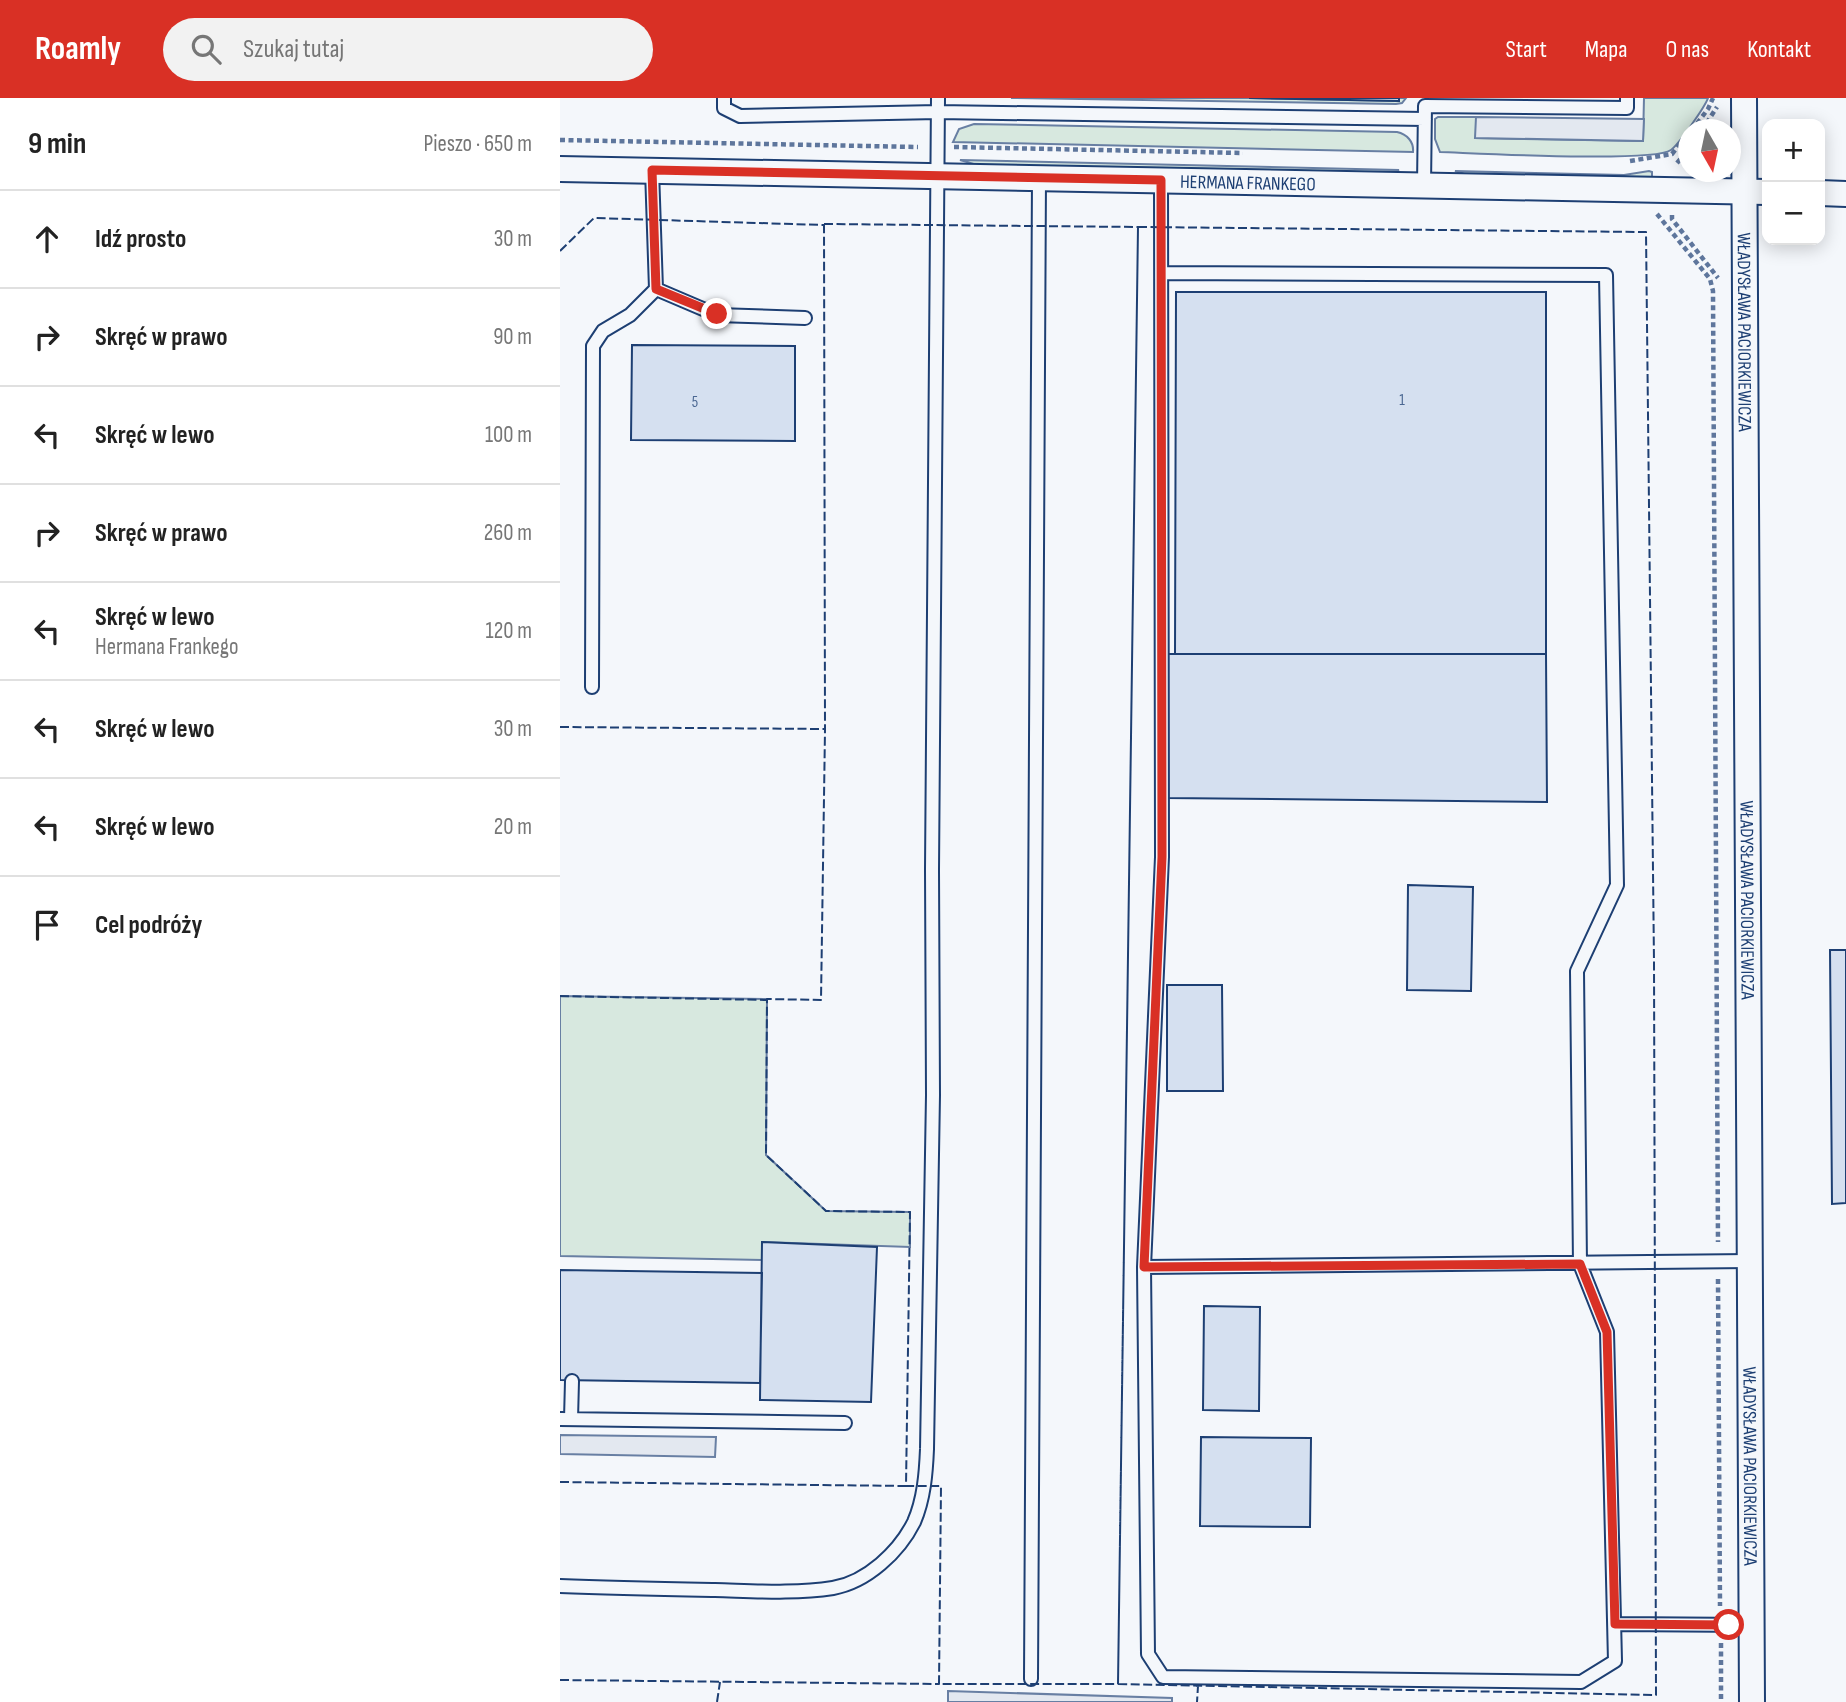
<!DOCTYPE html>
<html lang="pl">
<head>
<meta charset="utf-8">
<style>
  :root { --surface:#fff; --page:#f2f2f2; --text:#222; --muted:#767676; --line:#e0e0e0; --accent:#d93025 }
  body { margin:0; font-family:"Sofia Sans Condensed",sans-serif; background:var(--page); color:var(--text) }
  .controls { position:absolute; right:21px; top:21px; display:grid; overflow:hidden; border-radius:14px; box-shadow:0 4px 18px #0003 }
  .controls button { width:63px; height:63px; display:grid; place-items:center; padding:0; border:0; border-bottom:2px solid var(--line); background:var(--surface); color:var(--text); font:35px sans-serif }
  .compass { position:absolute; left:1118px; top:21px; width:63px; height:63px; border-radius:50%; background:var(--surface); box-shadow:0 4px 18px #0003; rotate:171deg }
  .stop { position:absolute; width:21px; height:21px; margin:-16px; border:5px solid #d93025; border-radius:50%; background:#fff }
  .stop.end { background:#d93025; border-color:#fff; box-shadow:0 2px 7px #0008 }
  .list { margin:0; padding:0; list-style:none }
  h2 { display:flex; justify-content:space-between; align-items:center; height:91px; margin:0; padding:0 28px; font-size:30px }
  h2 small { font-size:23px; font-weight:400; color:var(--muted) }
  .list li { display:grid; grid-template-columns:46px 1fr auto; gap:21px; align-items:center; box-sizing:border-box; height:98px; padding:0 28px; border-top:2px solid var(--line) }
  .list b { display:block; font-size:26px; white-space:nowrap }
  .list p { margin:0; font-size:23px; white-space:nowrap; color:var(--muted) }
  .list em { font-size:23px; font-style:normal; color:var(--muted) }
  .icon { flex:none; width:38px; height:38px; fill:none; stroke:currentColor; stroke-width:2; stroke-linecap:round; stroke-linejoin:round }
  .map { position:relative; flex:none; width:1286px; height:1604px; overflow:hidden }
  header { display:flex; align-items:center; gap:42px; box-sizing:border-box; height:98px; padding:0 35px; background:var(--accent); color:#fff }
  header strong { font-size:33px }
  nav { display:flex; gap:38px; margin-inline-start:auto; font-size:24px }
  .search { width:490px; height:63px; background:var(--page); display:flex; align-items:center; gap:18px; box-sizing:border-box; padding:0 24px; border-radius:38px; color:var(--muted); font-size:26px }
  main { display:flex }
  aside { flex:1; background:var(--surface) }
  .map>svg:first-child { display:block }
  .green { fill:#d7e8df; stroke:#687fa3; stroke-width:2 }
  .parking { fill:#e3e8f0; stroke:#687fa3; stroke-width:2 }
  .building { fill:#d5e0f0; stroke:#1d3f73; stroke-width:2 }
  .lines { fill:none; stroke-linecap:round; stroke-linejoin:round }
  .service-casing { stroke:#1d3f73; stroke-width:16 }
  .minor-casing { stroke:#1d3f73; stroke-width:28 }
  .path { stroke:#5e769c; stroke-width:4.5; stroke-dasharray:5 3.5; stroke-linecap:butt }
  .service { stroke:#f4f7fb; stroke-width:12 }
  .minor { stroke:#f4f7fb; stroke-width:24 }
  .fence { stroke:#1d3f73; stroke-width:2; stroke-dasharray:9 3.5; stroke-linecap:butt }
  .route { stroke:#d93025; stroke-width:9 }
  .labels { text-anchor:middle; stroke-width:5; stroke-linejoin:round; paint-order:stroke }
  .number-label { font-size:16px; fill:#4b6792 }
  .street-label { font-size:19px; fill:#1d3f73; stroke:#f4f7fb }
</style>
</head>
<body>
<header>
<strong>Roamly</strong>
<div class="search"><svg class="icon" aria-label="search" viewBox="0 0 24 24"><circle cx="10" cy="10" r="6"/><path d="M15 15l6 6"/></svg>Szukaj tutaj</div>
<nav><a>Start</a><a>Mapa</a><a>O nas</a><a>Kontakt</a></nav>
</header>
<main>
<aside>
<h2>9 min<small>Pieszo · 650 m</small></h2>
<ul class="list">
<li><svg class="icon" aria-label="ahead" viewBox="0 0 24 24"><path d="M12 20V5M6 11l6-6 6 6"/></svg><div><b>Idź prosto</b></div><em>30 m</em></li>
<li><svg class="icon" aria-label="right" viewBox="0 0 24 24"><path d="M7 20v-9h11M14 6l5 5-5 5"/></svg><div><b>Skręć w prawo</b></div><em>90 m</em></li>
<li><svg class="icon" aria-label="left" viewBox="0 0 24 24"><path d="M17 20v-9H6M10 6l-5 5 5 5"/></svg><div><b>Skręć w lewo</b></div><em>100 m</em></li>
<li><svg class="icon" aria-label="right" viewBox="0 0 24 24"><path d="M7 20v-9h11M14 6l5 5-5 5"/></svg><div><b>Skręć w prawo</b></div><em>260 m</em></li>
<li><svg class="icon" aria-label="left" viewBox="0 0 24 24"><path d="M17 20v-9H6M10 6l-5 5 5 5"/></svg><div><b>Skręć w lewo</b><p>Hermana Frankego</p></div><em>120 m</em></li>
<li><svg class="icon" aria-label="left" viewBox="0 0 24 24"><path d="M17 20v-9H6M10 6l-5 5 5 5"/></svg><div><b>Skręć w lewo</b></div><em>30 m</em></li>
<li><svg class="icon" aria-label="left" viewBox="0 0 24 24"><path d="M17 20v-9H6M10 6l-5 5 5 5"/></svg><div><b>Skręć w lewo</b></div><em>20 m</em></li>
<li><svg class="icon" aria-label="arrive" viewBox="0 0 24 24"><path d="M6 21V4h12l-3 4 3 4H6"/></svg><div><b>Cel podróży</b></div></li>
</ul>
</aside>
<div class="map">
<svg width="1286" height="1604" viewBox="0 0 1286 1604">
  <rect width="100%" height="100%" fill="#f4f7fb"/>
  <path class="green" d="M451,0H689L838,3L839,0H846L842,5L836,6Z
    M1084,0H1148C1145,9 1118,47 1111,52C1093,65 913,55 880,54L875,41V21L878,19H916V40L1083,43Z
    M414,26L837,34C847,36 854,44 853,54L393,44L399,31Z
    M400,62L839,72L831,75L417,67Z
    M895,73L1064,77L1089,73L1092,74V80L907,77Z
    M0,898L207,901L206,1057L266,1113L350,1114V1149L203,1144L202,1162L0,1158Z"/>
  <path class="parking" d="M916,19L1084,21L1083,43L915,40Z
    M0,1337L156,1339L155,1359L0,1356Z
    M388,1593L612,1600V1604H388Z"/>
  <path class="building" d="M689,0H839V3Z
    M616,194H986V556H615Z
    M72,247L235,248V343L71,342Z
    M606,556H986L987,704L606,700Z
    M848,787L913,789L911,893L847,892Z
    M1270,852H1286V1105L1272,1106Z
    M607,887H662L663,993H607Z
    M202,1144L317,1149L311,1304L200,1302Z
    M0,1172L202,1175L200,1285L0,1282Z
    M644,1208L700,1209L699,1313L643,1312Z
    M641,1339L751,1340L750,1429L640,1428Z"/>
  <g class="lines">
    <g class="service-casing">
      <path id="service" d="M164,0V10L180,18L378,14L865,21
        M601,82L602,759L584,1169L1190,1163
        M864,87L865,8L1067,10V0
        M96,191L157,217L245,220
        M32,589L33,248L43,233L70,217L96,191L92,72
        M584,1169L588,1556L603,1579L1021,1584L1055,1563L1047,1234L1020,1166L1017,873L1057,787L1046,177L602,175
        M0,1321L285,1325
        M11,1321L12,1283
        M0,1488C52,1490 104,1491 155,1492C194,1493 235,1496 273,1490C307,1484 339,1454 354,1424C364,1401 366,1375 367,1351L373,997L372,772L378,0
        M1055,1526L1192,1527
        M471,1581L479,80"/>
    </g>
    <g class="minor-casing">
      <g id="minor">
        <path id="s1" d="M1184,0L1192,1604"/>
        <path id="s2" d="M0,71L1207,94"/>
        <path d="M1260,95L1286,96"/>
      </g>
    </g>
    <path class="path" d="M1132,32L1148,11L1153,0
      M1142,32L1157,9
      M0,42L358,49
      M394,49L683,55
      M1070,63L1112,56L1128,36
      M1117,65L1128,52
      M1097,116L1150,181L1153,193L1158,1144
      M1112,117V121L1158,180
      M1158,1181L1160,1508
      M1161,1545V1604"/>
    <use href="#service" class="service"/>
    <use href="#minor" class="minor"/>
    <path class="fence" d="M264,126L578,129L558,1586H379L381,1388H346L350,1114L266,1113L206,1057L207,901L261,902L265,632Z
      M578,129L1086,134L1094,864L1096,1597L558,1586Z
      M0,153L34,120L264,127
      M0,629L265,631
      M0,898L207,902
      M0,1384L346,1388
      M0,1582L379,1586V1584
      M636,1588H638L637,1604
      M157,1604L160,1584"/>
  </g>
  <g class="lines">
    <path class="route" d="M157,216L96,191L92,72L601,82L602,759L584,1169L1020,1166L1047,1234L1055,1526L1169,1527"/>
  </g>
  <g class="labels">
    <g class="number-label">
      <text x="842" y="307">1</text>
      <text x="135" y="309">5</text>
    </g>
    <g class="street-label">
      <text dy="7" stroke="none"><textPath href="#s2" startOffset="688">HERMANA FRANKEGO</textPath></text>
      <text dy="7" stroke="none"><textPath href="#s1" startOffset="234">WŁADYSŁAWA PACIORKIEWICZA</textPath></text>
      <text dy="7" stroke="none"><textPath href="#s1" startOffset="802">WŁADYSŁAWA PACIORKIEWICZA</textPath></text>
      <text dy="7" stroke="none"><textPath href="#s1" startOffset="1368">WŁADYSŁAWA PACIORKIEWICZA</textPath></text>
    </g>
  </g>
</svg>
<div class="controls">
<button>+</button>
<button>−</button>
</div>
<svg class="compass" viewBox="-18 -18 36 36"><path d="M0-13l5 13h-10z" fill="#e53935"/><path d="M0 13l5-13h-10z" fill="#767676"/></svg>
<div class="stop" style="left:1169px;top:1527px"></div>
<div class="stop end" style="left:157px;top:216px"></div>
</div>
</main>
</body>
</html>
